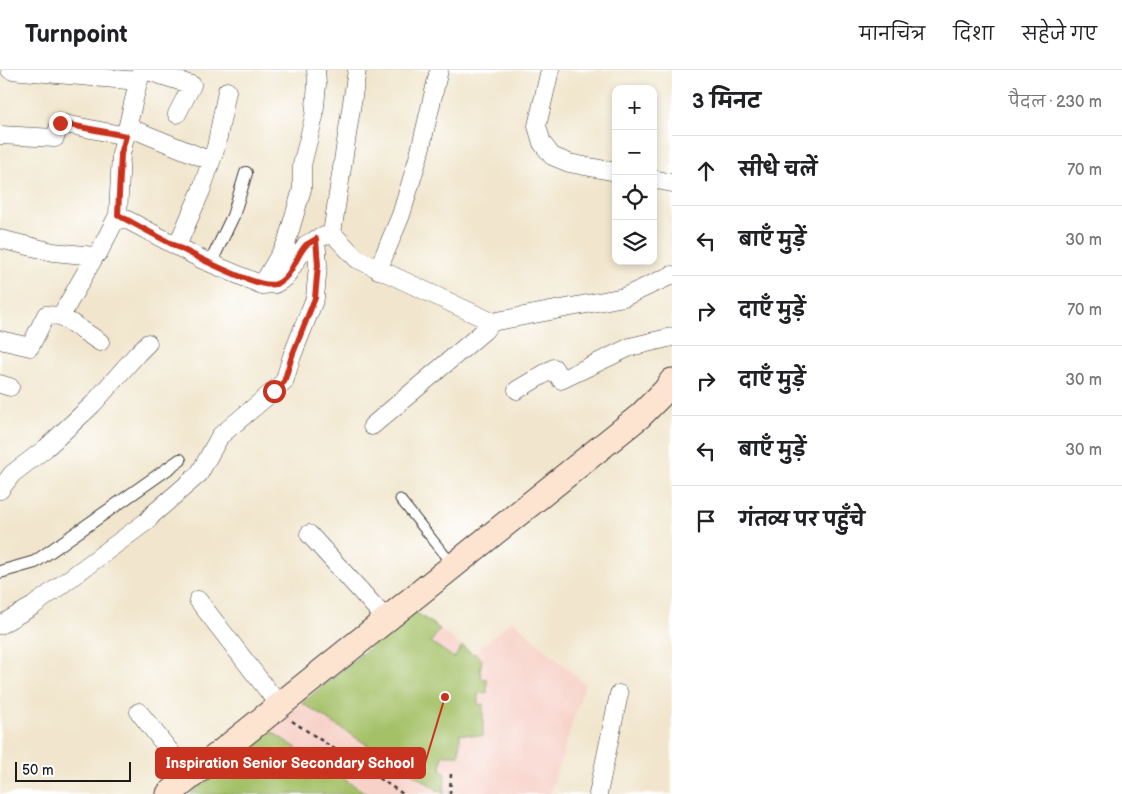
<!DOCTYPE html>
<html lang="hi">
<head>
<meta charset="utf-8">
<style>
  :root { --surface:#fff; --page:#f6f6f6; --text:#202124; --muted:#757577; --line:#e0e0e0 }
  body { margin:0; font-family:"Balsamiq Sans","Playpen Sans Deva",sans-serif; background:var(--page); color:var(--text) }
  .controls { position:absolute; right:15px; top:15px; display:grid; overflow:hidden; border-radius:10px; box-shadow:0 2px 8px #0003 }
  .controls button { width:45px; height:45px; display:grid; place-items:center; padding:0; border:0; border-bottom:1px solid var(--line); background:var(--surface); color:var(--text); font:25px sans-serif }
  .scale { position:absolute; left:15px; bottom:12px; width:116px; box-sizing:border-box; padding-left:5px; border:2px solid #1c1c1c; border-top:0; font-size:14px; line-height:18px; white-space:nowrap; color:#1c1c1c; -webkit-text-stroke:4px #fff; paint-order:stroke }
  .stop { position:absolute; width:15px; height:15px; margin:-11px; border:4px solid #c8321e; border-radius:50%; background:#fff }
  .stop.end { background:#c8321e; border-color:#fff; box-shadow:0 1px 5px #0008 }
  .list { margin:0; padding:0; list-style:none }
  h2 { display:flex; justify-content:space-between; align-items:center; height:65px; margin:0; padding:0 20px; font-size:21px }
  h2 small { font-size:16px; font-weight:400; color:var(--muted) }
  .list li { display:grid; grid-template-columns:32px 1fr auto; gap:15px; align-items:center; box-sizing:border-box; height:70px; padding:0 20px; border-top:1px solid var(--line) }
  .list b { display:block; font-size:19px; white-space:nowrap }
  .list em { font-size:16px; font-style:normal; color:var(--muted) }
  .icon { flex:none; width:28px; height:28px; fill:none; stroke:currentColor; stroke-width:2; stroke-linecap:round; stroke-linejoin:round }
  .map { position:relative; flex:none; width:672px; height:724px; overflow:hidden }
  header { display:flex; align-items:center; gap:30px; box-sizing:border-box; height:70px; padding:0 25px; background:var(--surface); border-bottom:1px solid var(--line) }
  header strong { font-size:24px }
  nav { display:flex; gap:28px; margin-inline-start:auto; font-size:18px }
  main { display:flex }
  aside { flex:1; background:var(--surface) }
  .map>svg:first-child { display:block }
  .built { fill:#f7d1c8 }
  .green { fill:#a4c168; stroke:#606e42 }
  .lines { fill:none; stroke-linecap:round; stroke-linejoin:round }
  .service-casing { stroke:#3c3a37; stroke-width:11 }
  .pedestrian-casing { stroke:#3c3a37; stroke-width:14 }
  .minor-casing { stroke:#3c3a37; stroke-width:19 }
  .secondary-casing { stroke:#3c3a37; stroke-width:27 }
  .path { stroke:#3c3a37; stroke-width:2.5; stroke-dasharray:4 4; stroke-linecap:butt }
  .service { stroke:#fff; stroke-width:9 }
  .pedestrian { stroke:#fff; stroke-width:12 }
  .minor { stroke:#fff; stroke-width:18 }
  .secondary { stroke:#fde4d1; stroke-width:25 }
  .route { stroke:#c8321e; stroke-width:6 }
  .leader { fill:none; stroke:#c8321e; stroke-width:2 }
  .callout-dot { fill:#c8321e; stroke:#fff; stroke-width:2 }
  .callout { fill:#c8321e; stroke:#c8321e; stroke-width:2 }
  .callout-label { font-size:15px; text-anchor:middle; font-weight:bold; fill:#fff }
</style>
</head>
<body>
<header>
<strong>Turnpoint</strong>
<nav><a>मानचित्र</a><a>दिशा</a><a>सहेजे गए</a></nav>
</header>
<main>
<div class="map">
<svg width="672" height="724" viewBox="0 0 672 724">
  <rect width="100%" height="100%" fill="#fff"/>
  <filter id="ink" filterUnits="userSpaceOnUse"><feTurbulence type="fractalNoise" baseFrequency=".02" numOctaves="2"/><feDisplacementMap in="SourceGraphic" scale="10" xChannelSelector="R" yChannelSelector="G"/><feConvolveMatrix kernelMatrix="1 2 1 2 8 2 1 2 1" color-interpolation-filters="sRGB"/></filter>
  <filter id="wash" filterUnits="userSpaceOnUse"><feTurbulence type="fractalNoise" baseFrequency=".0096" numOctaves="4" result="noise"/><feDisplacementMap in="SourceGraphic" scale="20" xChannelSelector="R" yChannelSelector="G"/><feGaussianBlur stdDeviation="1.12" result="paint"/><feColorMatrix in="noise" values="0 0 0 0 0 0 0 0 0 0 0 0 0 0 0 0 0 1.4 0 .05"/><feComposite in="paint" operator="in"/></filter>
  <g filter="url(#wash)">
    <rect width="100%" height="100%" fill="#f1e6cd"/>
    <path class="built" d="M414,541L473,584L512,550L585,614L550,724H367L269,660Z"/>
    <path class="green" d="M414,541L440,559L431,572L454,588L462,576L473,584L475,583L482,590L480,600L481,608L487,609V623H478V635L483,634V666L460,664L459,685H442L441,701L445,702L444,724L302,633Z
      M269,660L367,724H190Z"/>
  </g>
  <g filter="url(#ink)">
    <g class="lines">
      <g class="service-casing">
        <path id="service" d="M400,429L453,495"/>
      </g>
      <g class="pedestrian-casing">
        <path id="pedestrian" d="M210,194L233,146L246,103
          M0,502L35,492L180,390"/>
      </g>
      <g class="minor-casing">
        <path id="minor" d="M10,0L139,11
          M141,0L121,84L118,145L203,190L262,215L275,214L285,208L307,174L324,166
          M144,0L192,15L177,44
          M357,0L332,163L357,189L492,252L624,227L672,205
          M550,0L537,56L542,73L552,86L569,93L616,102
          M128,57L211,91
          M0,65L55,68L60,53L126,66
          M653,109L672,113
          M0,169L53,182L95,186L99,182L118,145
          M177,176L201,121L216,77L227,21
          M378,200L401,145L419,85L439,0
          M262,215L286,174L302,119V95L314,47L317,14L316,0
          M61,246L100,272
          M0,270L30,277L46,245L61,246L95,186
          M0,314L10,317
          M517,320L554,298L561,310L630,277L672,267
          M372,356L484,261L492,252
          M0,420L12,404L46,378L92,335L138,283L148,273
          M309,464L386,549
          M198,530L279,635
          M0,555L33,536L147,451L153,444L199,404L220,366L284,312L292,286L315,228L318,195L316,169
          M139,642L190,707
          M598,724L619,624"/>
      </g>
      <g class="secondary-casing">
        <path id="secondary" d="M169,724L640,346L666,320L672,311"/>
      </g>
      <path class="path" d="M292,651L403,724
        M450,724L451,704"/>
      <use href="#service" class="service"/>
      <use href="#pedestrian" class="pedestrian"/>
      <use href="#minor" class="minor"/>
      <use href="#secondary" class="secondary"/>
    </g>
  </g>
  <g class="lines" filter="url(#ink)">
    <path class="route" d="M60,53L126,66L121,84L118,145C143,158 254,222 276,214C292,208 295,187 306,175C309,173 313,171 316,169L318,195L315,228L292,286L284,312L274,321"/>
  </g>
  <path class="leader" d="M445 627L425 693"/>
  <circle class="callout-dot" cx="445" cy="627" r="5"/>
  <rect class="callout" x="156" y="678" width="269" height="30" rx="5"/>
  <g class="callout-label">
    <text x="290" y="698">Inspiration Senior Secondary School</text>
  </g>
</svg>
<div class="controls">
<button>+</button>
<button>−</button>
<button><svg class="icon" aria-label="locate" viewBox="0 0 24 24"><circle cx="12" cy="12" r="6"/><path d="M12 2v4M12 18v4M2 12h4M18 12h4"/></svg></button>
<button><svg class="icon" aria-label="layers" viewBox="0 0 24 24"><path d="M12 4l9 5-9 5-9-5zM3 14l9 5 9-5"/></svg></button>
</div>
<div class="scale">50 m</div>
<div class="stop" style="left:274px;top:321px"></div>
<div class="stop end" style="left:60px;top:53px"></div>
</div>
<aside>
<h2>3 मिनट<small>पैदल · 230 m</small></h2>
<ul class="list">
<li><svg class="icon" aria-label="ahead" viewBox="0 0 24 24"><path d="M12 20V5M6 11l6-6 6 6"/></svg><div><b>सीधे चलें</b></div><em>70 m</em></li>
<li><svg class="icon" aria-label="left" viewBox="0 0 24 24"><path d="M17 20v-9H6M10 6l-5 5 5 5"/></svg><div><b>बाएँ मुड़ें</b></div><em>30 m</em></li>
<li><svg class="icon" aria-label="right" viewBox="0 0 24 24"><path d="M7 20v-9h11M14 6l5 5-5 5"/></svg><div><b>दाएँ मुड़ें</b></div><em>70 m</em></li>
<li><svg class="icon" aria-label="right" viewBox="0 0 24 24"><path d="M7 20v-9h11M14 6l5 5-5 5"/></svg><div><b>दाएँ मुड़ें</b></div><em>30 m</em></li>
<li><svg class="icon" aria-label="left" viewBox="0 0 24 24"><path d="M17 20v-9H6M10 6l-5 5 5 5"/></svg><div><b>बाएँ मुड़ें</b></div><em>30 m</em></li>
<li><svg class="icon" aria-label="arrive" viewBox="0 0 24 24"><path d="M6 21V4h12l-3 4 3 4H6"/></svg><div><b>गंतव्य पर पहुँचे</b></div></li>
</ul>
</aside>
</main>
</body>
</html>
